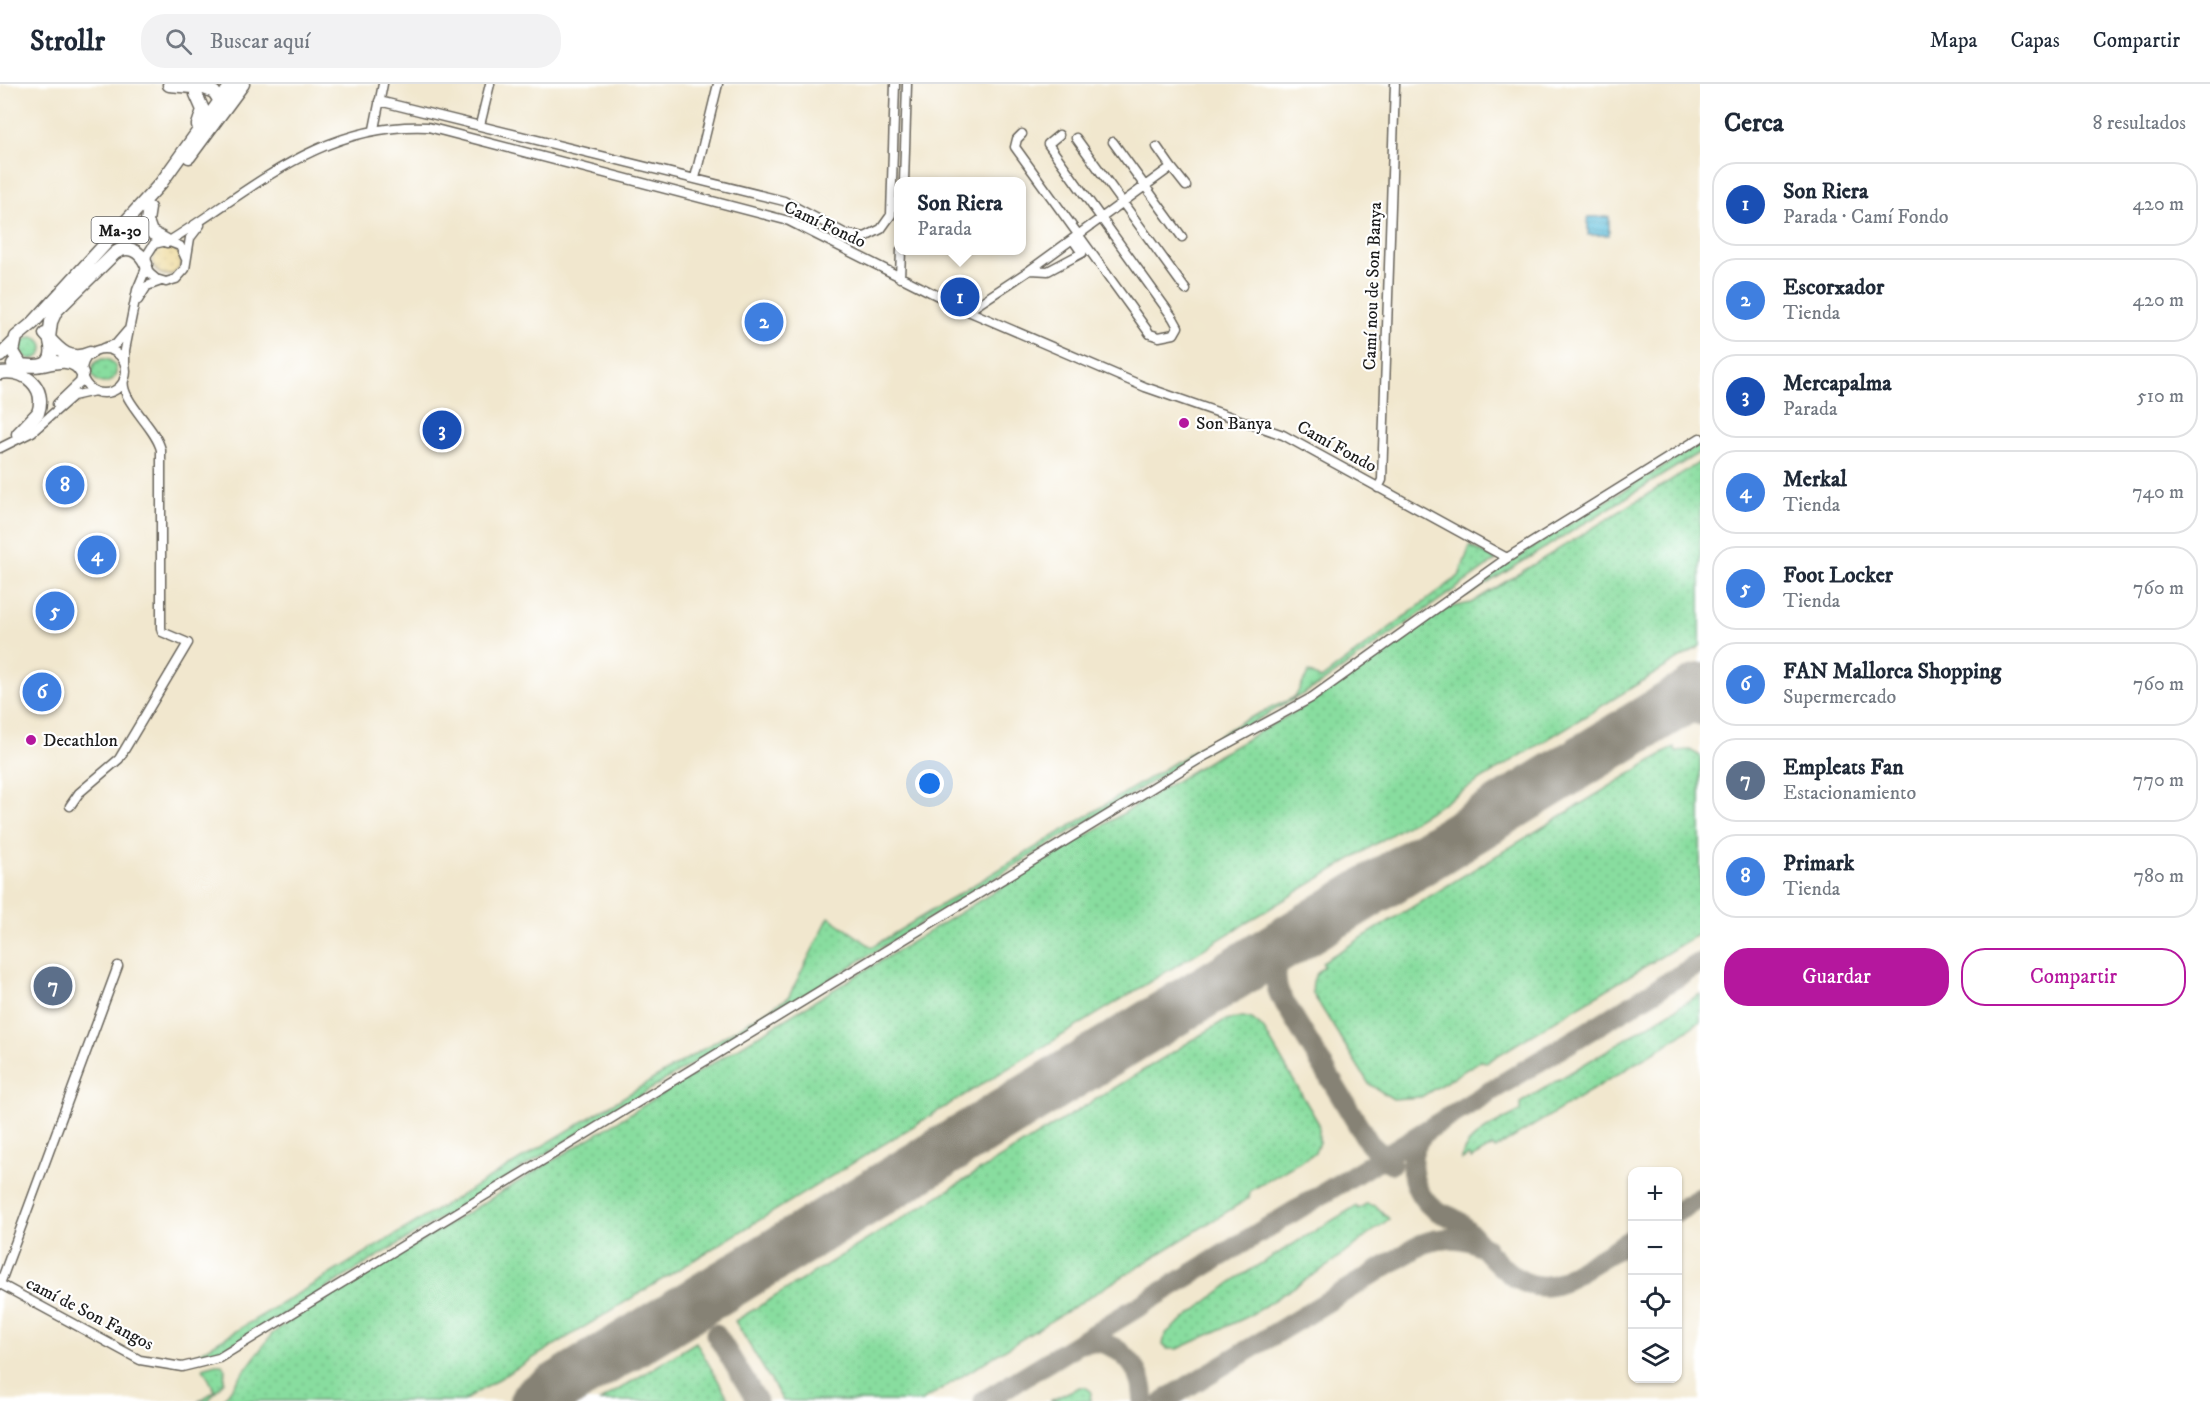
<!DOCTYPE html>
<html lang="es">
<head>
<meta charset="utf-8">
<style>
  :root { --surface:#fff; --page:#f2f2f3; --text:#1f2937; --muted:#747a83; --line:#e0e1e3; --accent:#b5179e }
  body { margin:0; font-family:"IM FELL DW Pica",serif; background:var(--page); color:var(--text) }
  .controls { position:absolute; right:18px; bottom:18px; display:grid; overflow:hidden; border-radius:12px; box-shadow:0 2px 4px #0004 }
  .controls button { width:54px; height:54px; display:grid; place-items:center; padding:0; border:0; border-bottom:2px solid var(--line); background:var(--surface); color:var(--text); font:30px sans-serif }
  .you { position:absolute; left:930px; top:700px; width:21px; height:21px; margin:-15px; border:4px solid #fff; border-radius:50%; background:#1a73e8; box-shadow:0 0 0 9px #1a73e833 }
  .badge { display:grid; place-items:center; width:39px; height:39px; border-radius:50%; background:var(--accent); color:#fff; font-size:20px; font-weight:700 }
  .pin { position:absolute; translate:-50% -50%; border:3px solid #fff; box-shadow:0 2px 6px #0006 }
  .popup { position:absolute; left:894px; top:93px; width:132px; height:78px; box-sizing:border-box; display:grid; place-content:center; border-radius:12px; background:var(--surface); filter:drop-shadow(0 2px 4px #0005); font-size:20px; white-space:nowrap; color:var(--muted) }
  .popup b { font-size:22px; color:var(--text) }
  .popup::after { content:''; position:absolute; left:50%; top:100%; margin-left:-12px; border:12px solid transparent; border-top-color:var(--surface) }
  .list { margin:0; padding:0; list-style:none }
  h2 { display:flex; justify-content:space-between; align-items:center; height:78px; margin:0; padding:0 24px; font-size:26px }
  h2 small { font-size:20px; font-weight:400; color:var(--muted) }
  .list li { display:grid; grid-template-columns:39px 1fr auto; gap:18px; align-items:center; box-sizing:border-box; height:84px; margin:0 12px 12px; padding:0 12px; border:2px solid var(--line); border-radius:24px }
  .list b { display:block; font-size:22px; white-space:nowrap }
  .list p { margin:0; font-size:20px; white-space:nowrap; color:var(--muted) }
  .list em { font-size:20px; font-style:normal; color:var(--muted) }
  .actions { display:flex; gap:12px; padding:18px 24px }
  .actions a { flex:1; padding:14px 0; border:2px solid var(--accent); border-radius:24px; text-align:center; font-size:21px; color:var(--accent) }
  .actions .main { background:var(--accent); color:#fff }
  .icon { flex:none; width:33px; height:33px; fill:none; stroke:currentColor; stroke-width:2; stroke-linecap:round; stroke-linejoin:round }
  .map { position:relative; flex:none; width:1700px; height:1317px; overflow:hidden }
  header { display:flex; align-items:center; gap:36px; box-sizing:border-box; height:84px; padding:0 30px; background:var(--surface); border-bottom:2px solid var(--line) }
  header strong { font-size:28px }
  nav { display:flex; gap:33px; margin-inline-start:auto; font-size:21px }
  .search { width:420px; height:54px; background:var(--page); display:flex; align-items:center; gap:15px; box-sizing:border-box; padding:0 21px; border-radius:24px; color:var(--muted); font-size:22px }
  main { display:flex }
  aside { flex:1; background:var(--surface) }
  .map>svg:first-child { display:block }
  .grass { fill:url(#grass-dots); stroke:#527c5e; stroke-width:1.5 }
  .sand { fill:url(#sand-dots); stroke:#857b5d; stroke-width:1.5 }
  .water { fill:url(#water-rules); stroke:#3e6e7c; stroke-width:1.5 }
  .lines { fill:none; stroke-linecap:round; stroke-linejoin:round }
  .taxiway { stroke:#868275; stroke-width:21 }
  .runway { stroke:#868275; stroke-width:52 }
  .minor-casing { stroke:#67635a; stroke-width:11 }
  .highway-casing { stroke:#67635a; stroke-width:15 }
  .minor { stroke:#fff; stroke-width:8 }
  .highway { stroke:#fff; stroke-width:12 }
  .poi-dot { fill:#b5179e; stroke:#fff; stroke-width:2 }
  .labels { text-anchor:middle; stroke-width:4.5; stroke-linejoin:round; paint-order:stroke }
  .shield { fill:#fff; stroke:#606060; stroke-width:1.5 }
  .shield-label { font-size:16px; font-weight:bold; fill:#1c1c1c }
  .street-label { font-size:18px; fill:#1c1c1c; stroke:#fff }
  .poi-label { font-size:18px; fill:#1c1c1c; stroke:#fff; text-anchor:start }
</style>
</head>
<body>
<header>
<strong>Strollr</strong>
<div class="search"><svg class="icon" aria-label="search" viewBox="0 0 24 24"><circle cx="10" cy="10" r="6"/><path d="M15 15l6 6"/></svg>Buscar aquí</div>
<nav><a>Mapa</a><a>Capas</a><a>Compartir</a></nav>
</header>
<main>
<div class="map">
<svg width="1700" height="1317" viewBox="0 0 1700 1317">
  <defs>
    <pattern id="grass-dots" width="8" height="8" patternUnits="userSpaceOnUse" patternTransform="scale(1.5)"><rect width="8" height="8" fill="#88dd9f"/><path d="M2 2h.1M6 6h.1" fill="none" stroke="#75bd88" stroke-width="1.8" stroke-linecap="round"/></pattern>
    <pattern id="sand-dots" width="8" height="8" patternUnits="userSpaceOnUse" patternTransform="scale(1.5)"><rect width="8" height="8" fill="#eeda9e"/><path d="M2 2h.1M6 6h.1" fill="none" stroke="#ccba88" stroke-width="1.8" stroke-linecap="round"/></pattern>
    <pattern id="water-rules" width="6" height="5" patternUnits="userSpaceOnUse" patternTransform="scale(1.5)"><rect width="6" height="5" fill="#5fc0dd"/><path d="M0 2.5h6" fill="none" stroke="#52a4bd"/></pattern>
  </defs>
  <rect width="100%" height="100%" fill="#fff"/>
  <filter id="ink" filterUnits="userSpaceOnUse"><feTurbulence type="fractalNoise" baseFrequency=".0167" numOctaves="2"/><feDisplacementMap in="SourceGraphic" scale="12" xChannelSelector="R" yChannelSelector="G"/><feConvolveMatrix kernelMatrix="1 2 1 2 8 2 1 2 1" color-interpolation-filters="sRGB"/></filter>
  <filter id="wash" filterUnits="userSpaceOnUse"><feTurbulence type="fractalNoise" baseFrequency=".008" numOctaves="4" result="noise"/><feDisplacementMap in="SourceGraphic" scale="24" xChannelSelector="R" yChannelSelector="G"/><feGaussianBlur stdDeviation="1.35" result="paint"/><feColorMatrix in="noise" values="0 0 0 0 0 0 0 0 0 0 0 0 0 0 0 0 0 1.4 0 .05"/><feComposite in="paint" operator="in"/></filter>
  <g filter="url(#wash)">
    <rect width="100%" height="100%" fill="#f1e7ce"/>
    <path class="grass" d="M21 264a11 11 0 1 1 22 0a11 11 0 1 1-22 0Z
      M92 287a12 12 0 1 1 24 0a12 12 0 1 1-24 0Z
      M1700,360V368L1467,512L1465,509L1561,445Z
      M1700,378V562L463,1317H222L272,1250L285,1240L1212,675L1317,615L1443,525L1471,519Z
      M1470,462L1496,476L1322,599L1184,678L281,1232L226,1264L199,1276L196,1271L788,914L829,833L872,863L1241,638L1295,613L1309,588L1321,595L1459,492Z
      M1674,663L1676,667L1690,666L1700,672V849L1487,978L1480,977L1421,1013L1393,1015L1369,1000L1313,910C1311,897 1314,891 1324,882L1322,878Z
      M1700,910V937L1664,962L1495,1065L1493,1062L1471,1075L1469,1072L1462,1076C1461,1053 1502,1037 1520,1027V1019Z
      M1243,933L1252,935L1263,944L1319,1040V1058L1315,1069L1250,1107L1249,1114L922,1317H783L735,1237L1225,936Z
      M1366,1120L1376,1122L1389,1135L1329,1181L1247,1233L1178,1265H1167L1163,1261L1165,1250L1237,1194L1356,1122L1358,1125Z
      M696,1258L730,1317H600Z
      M216,1280H222L225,1285L224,1297L208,1317H199L215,1307L203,1284Z
      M1079,1303H1085L1091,1307L1090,1317H1050Z"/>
    <path class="sand" d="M153 177a14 14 0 1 1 28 0a14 14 0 1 1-28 0Z"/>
    <path class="water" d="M1588,133H1609V151H1588Z"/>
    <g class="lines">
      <path class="taxiway" d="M1658,631L1683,626L1700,631
        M1291,853C1280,872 1270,889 1280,911L1369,1059L1391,1080
        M1424,1049C1403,1070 1411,1110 1436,1126C1443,1131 1453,1132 1460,1139C1487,1164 1517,1216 1560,1199L1632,1155
        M1678,1127L1700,1114
        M716,1250L757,1317
        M1078,1260C1111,1248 1147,1284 1143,1317
        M537,1317L538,1316
        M984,1317L1700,879
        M1164,1317L1422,1160C1443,1152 1466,1152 1485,1164"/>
      <path class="runway" d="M536,1317L1700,605"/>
    </g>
  </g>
  <g filter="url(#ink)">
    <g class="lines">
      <g class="minor-casing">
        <path id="minor" d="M379,17L784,117L846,150L865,153L881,145L891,131L895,0
          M480,41L490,0
          M374,45L383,0
          M1022,50L1017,55L1015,63L1150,250L1159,253L1174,250L1178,243L1173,234L1048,60L1059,51
          M1076,54L1186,206
          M1113,58L1182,153
          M1171,83L1186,102
          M695,94L718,0
          M904,98L907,0
          M167,157L180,162L186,175
          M146,180L149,189L156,195L166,198L176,195L185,185L190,154L200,141
          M1031,186L1048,187L1082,169L1073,156
          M900,194L901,166
          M138,216L147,202L161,197
          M968,227L1030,186L1171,83L1157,63
          M103,264L116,260L128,246
          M82 287a22 22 0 1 1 44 0a22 22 0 1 1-44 0Z
          M125,281V266L137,206L145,187L147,171L154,160L171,156C254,104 323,38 428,43L789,137L968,227L1145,303L1283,351L1507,474
          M57,320L80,298L82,290
          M0,364L32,348L73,312L95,307
          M1378,404L1382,396L1395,0
          M70,722L79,709L119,675L188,559L162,548L161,544V366C156,343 119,316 124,295
          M0,1200L140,1276L182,1283L219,1274L1201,674L1311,614L1507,474L1700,354
          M0,1200L118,882"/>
      </g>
      <g class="highway-casing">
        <path id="highway" d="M169,1L204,4L214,8L218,14L220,25
          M196,10L203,26L198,41
          M189,73L243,0
          M149,124L147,137L151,148L167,157
          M45,250C58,264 68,279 90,269
          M49,254L51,238L56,227L115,169C128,160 140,167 146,180
          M0,272L13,259
          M13,280C31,282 58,289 50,257
          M21,281L13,268L16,253L33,239L161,99L232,0
          M43,281C56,278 75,273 82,289
          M0,289C25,285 47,303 38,329L18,350"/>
      </g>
      <use href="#minor" class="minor"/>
      <use href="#highway" class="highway"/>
    </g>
  </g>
  <g class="poi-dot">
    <circle cx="1184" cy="339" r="6"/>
    <circle cx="31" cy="656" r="6"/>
  </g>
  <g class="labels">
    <rect class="shield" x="91.5" y="133" width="57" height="26" rx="4.5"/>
    <g class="shield-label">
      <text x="120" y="152">Ma-30</text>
    </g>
    <g class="street-label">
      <text transform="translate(825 140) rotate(25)" y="6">Camí Fondo</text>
      <text transform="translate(1372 202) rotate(-88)" y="6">Camí nou de Son Banya</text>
      <text transform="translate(1337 362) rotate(29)" y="6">Camí Fondo</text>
      <text transform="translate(90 1229) rotate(27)" y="6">camí de Son Fangos</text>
    </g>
    <g class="poi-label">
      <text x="1196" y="345">Son Banya</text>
      <text x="43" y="662">Decathlon</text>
    </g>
  </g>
</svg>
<div class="controls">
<button>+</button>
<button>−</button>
<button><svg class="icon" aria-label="locate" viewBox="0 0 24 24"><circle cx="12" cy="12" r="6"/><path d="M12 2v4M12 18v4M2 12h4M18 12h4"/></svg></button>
<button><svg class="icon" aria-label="layers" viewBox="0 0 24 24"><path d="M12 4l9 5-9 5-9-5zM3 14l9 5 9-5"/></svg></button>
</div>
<div class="you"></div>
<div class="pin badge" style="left:960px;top:213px;background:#1a4fb4">1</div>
<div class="popup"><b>Son Riera</b>Parada</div>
<div class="pin badge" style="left:764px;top:238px;background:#3f7fe0">2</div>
<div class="pin badge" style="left:442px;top:346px;background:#1a4fb4">3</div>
<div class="pin badge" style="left:97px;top:471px;background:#3f7fe0">4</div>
<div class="pin badge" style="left:55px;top:527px;background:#3f7fe0">5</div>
<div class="pin badge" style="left:42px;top:608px;background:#3f7fe0">6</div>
<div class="pin badge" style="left:53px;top:902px;background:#5c6f8a">7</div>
<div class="pin badge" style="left:65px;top:401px;background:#3f7fe0">8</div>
</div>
<aside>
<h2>Cerca<small>8 resultados</small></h2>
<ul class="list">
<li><span class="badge" style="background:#1a4fb4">1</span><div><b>Son Riera</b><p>Parada · Camí Fondo</p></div><em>420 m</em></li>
<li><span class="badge" style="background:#3f7fe0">2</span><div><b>Escorxador</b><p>Tienda</p></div><em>420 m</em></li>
<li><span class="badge" style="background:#1a4fb4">3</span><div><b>Mercapalma</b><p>Parada</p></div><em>510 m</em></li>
<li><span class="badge" style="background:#3f7fe0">4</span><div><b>Merkal</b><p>Tienda</p></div><em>740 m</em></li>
<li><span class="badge" style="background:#3f7fe0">5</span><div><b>Foot Locker</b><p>Tienda</p></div><em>760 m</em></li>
<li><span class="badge" style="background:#3f7fe0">6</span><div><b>FAN Mallorca Shopping</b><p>Supermercado</p></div><em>760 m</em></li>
<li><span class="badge" style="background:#5c6f8a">7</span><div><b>Empleats Fan</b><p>Estacionamiento</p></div><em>770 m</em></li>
<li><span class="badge" style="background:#3f7fe0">8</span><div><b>Primark</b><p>Tienda</p></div><em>780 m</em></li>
</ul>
<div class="actions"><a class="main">Guardar</a><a>Compartir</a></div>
</aside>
</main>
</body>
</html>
